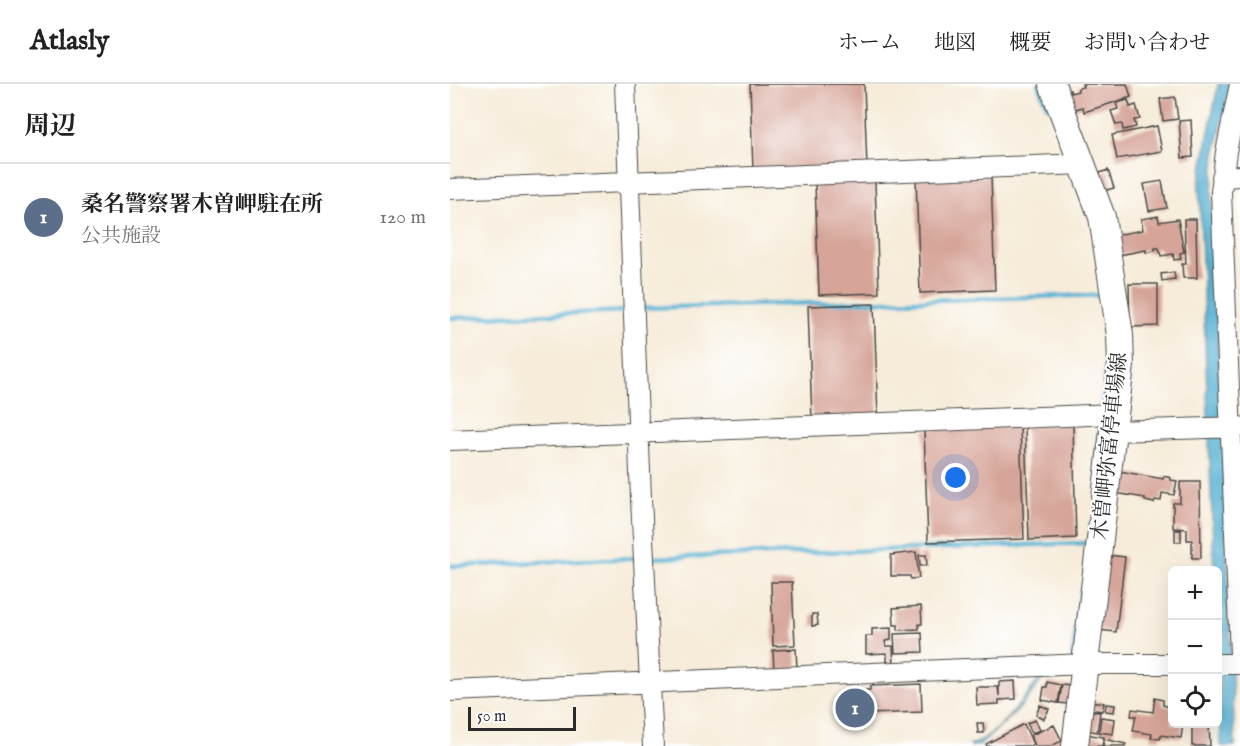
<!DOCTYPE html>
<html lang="ja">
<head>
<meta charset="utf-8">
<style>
  :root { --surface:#fff; --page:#f2f2f2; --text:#222; --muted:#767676; --line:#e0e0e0; --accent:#b45309 }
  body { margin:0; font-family:"IM FELL English","Noto Serif JP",serif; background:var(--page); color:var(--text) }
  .controls { position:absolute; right:18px; bottom:18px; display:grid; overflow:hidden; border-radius:9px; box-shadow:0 6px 24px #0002 }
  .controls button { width:54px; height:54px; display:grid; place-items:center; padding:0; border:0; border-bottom:2px solid var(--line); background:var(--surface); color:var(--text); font:30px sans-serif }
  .scale { position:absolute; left:18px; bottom:15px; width:108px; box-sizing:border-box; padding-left:6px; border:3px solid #2b2b2b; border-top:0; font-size:16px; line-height:21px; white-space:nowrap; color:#2b2b2b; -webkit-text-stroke:4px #fff; paint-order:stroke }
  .you { position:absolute; left:506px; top:394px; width:21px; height:21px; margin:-15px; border:4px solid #fff; border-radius:50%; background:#1a73e8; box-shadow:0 0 0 9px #1a73e833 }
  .badge { display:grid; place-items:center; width:39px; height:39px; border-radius:50%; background:var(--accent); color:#fff; font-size:20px; font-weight:700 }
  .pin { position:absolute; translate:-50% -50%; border:3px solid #fff; box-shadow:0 2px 6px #0006 }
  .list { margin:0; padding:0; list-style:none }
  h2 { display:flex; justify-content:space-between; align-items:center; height:78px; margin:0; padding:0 24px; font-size:26px }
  h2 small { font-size:20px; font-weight:400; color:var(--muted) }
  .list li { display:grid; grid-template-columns:39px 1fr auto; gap:18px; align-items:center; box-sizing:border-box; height:108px; padding:0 24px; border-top:2px solid var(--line) }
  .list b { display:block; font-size:22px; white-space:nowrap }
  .list p { margin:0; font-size:20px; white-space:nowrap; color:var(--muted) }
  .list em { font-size:20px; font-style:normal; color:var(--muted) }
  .icon { flex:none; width:33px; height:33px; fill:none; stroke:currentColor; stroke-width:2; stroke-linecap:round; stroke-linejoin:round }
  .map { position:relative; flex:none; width:790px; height:662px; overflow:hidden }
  header { display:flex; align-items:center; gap:36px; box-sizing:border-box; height:84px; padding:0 30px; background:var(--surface); border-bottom:2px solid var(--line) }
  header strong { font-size:28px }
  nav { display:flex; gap:33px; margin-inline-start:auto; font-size:21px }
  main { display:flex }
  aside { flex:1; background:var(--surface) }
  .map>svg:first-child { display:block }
  .water { fill:#55b1d3; stroke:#406e7f; stroke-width:1.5 }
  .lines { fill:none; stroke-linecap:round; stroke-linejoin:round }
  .stream { stroke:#55b1d3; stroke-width:4.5 }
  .building { fill:#d6a498 }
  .minor-casing { stroke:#494845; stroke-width:22 }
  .major-casing { stroke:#494845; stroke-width:28 }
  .minor { stroke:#fff; stroke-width:20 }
  .major { stroke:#fff; stroke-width:26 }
  .labels { text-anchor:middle; stroke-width:4.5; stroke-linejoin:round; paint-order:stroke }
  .street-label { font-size:21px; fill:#2b2b2b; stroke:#fff }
</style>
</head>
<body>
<header>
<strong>Atlasly</strong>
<nav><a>ホーム</a><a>地図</a><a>概要</a><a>お問い合わせ</a></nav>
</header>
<main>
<aside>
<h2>周辺<small></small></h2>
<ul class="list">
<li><span class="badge" style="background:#5c6f8a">1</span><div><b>桑名警察署木曽岬駐在所</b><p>公共施設</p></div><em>120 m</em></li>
</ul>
</aside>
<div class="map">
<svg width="790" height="662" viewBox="0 0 790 662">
  <rect width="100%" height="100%" fill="#fff"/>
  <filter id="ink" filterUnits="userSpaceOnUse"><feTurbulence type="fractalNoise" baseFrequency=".0167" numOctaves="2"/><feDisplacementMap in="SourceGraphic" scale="12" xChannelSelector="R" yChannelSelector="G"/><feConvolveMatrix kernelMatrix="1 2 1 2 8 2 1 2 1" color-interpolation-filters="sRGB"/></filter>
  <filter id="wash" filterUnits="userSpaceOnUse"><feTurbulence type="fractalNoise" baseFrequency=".008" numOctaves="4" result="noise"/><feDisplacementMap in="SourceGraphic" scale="24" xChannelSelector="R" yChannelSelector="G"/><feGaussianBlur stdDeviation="1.35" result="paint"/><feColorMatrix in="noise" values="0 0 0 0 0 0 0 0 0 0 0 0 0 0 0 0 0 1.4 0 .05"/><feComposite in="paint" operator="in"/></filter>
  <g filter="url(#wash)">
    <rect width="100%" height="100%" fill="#f6ecd9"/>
    <path class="water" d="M768,0H780L765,71L762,108L785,662H771L768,575V486H764L749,101Z
      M622,590V593L592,596L569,625L530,661L519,662C547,652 572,617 590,594Z"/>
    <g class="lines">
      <path class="stream" d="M588,0L597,22
        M192,224L652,211
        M0,234L177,227
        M652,325L658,265
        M647,370L651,337
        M202,474L637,459
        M0,482L185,474
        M622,572L631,507"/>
    </g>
    <g id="blocks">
      <path class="building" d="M300,0H414L417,84L303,87Z
        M632,0H677L681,13L634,28L633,23L622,26L616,6H620L621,9L628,7V4L633,3Z
        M725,13L728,35L713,37L710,15Z
        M678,16L680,23L686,21L690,35L684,36L686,43L673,46L672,40L666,41L661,27L668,25L666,19Z
        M741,36L743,73L732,74L729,37Z
        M707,42L712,67L667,75L662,51Z
        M658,86L664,104L653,107L647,90Z
        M541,92L545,206L470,209L466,94Z
        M712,97L717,124L699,127L694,100Z
        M425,98L429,209L369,211L365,100Z
        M708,132L709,138L728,135L734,168L730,169L731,175L724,176L723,170L711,172L709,164H705V167L696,169V166L669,171L666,151L693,146L691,135Z
        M734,135H746L747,194H733L732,180H736Z
        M724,188L725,195L712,197L711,190Z
        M679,200H708V242L680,243Z
        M424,220L428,334L362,337L358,222Z
        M623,340L626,454L579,456L575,342Z
        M570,342L574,455L478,458L474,346Z
        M669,387L713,395L714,392L721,394L720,396L727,397L724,411L712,409L711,417L705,416L704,419L695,417V414L664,409Z
        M730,398H750L751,474H742V456H737V445L723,444V419H730Z
        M725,446H731V458H725Z
        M466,468L469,494L461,495L460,492H441V471Z
        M469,471H476L477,481L470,482Z
        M657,471L675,473L666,548L648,546Z
        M321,498H342L345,561L323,562Z
        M471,522L472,540H469V545L448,546V541H444L443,524Z
        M362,530H367L368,541L362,542Z
        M441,544V556L435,557L436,562H443L444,582H437V569L416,570V552H422V545Z
        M472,549L473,568L445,569L444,550Z
        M346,565L347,586L324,587L323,566Z
        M565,597L566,615L549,616V620L527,621L526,603H548L549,612V598Z
        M597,598L611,601L608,619L592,616L594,603H597Z
        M471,600L472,628L417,630L416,606H420V602Z
        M612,601L621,602L618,620L609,619Z
        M413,612L412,643L398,644L396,613Z
        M705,614L713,616V621L722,624V640H733L731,654L711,651L710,655L701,654L702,650L683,647L686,632H681L682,625L703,628Z
        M639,617L654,619L652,627L638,625Z
        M656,620L665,621L664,628L655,627Z
        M590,621L599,625L594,635L586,631Z
        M638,627L650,628L647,648L635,646Z
        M651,633L665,635L663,650L649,648Z
        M585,636L590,646L582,649L577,639Z
        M527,639H533L534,649H528Z
        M574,640L583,660L580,662H537L536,660Z
        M742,640H759L760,662H742Z
        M604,641L612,657L601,662H585L581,651Z
        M635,650L654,653L652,662H633Z
        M654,655L676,660L675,662H653Z"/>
    </g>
  </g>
  <g filter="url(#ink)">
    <use href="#blocks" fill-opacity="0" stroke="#494845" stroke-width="1.5"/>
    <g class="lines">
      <g class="minor-casing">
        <path id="minor" d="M175,0L191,414L203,662
          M790,0L776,68L771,108L790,571
          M772,93L790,92
          M0,105L633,80
          M663,347L790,343
          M0,356L665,330
          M768,580H790
          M0,607L636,580H722"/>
      </g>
      <g class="major-casing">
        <path id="major" d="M602,0L652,133L670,251L671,281L625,662"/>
      </g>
      <use href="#minor" class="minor"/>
      <use href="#major" class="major"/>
    </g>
  </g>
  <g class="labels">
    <g class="street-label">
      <text transform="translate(659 362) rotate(-84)" y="7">木曽岬弥富停車場線</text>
    </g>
  </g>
</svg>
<div class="controls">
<button>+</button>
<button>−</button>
<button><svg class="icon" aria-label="locate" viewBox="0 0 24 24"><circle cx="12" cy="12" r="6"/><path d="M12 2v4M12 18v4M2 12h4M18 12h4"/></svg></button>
</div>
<div class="scale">50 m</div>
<div class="you"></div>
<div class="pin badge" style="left:405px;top:624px;background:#5c6f8a">1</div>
</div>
</main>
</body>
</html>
